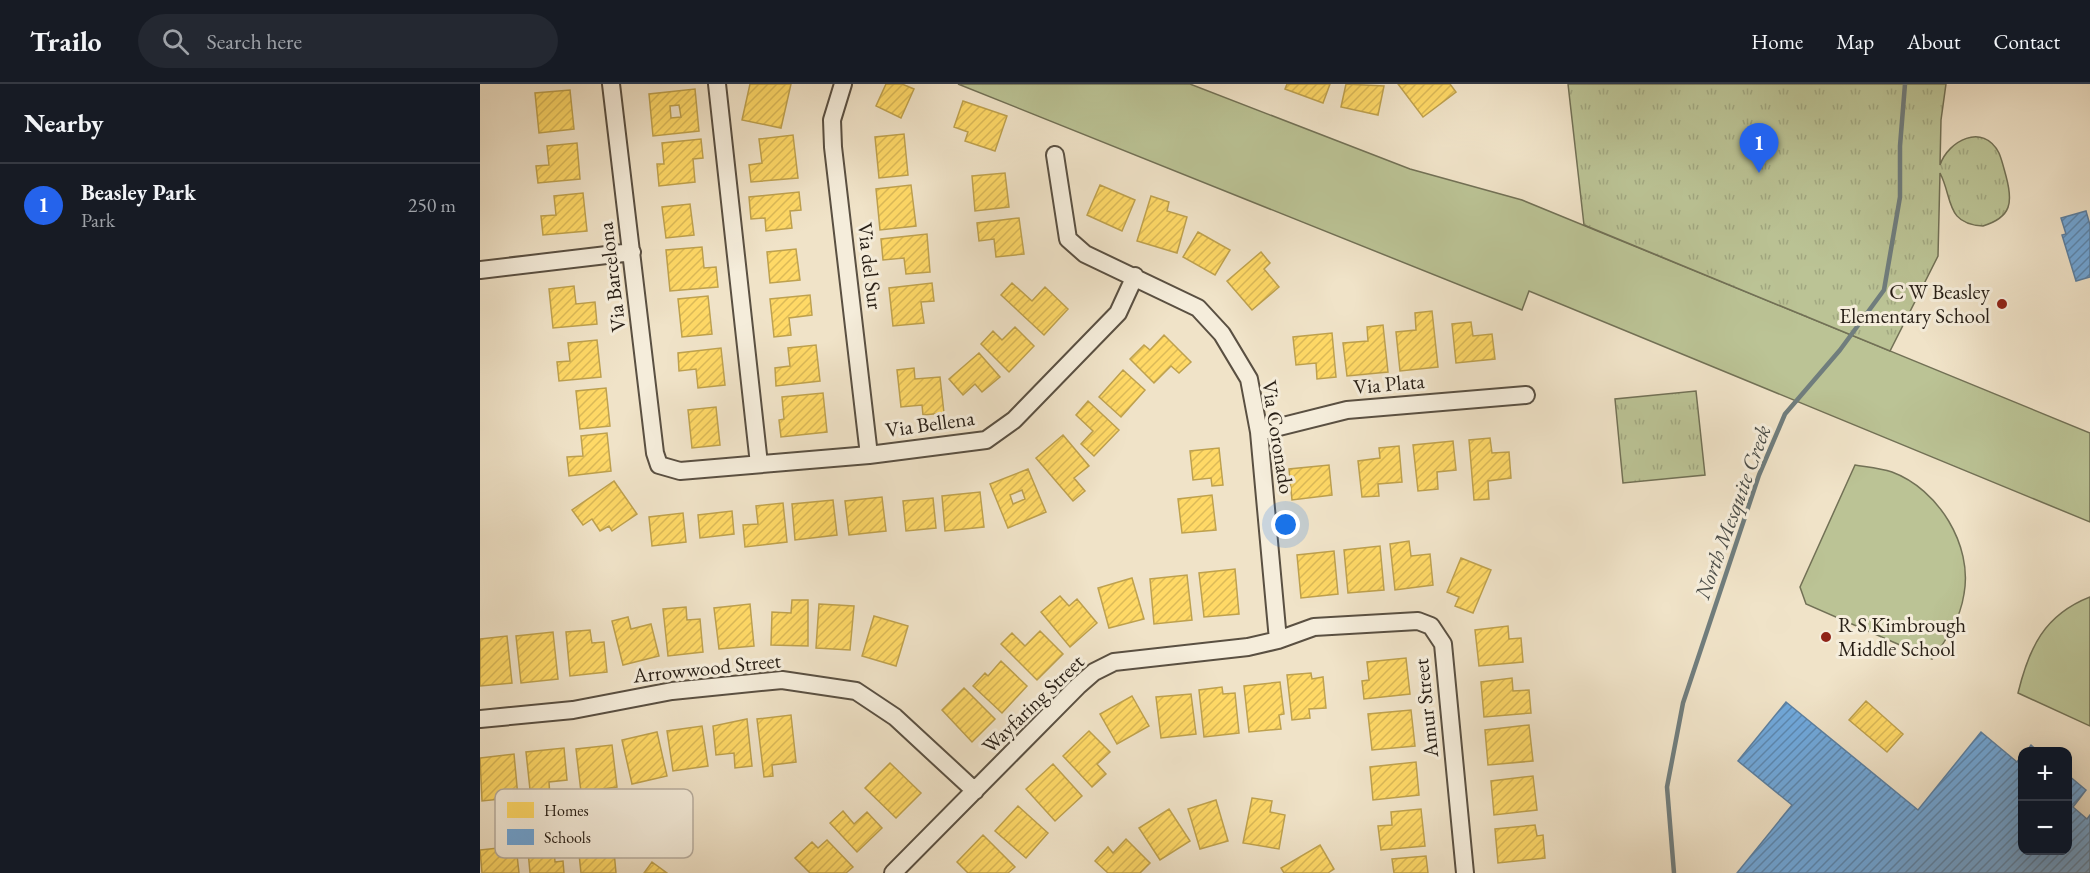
<!DOCTYPE html>
<html lang="en">
<head>
<meta charset="utf-8">
<style>
  :root { --surface:#171b24; --page:#242831; --text:#f1f3f6; --muted:#9ea1a6; --line:#363941; --accent:#2563eb }
  body { margin:0; font-family:"EB Garamond",serif; background:var(--page); color:var(--text) }
  .controls { position:absolute; right:18px; bottom:18px; display:grid; overflow:hidden; border-radius:12px; box-shadow:0 6px 24px #0002 }
  .controls button { width:54px; height:54px; display:grid; place-items:center; padding:0; border:0; border-bottom:2px solid var(--line); background:var(--surface); color:var(--text); font:30px sans-serif }
  .you { position:absolute; left:806px; top:441px; width:21px; height:21px; margin:-15px; border:4px solid #fff; border-radius:50%; background:#1a73e8; box-shadow:0 0 0 9px #1a73e833 }
  .badge { display:grid; place-items:center; width:39px; height:39px; border-radius:50%; background:var(--accent); color:#fff; font-size:20px; font-weight:700 }
  .pin { position:absolute; translate:-50% -50px; filter:drop-shadow(0 2px 3px #0008) }
  .pin::after { content:''; position:absolute; top:32px; width:21px; height:18px; background:inherit; clip-path:polygon(0 0,100% 0,50% 100%) }
  .list { margin:0; padding:0; list-style:none }
  h2 { display:flex; justify-content:space-between; align-items:center; height:78px; margin:0; padding:0 24px; font-size:26px }
  h2 small { font-size:20px; font-weight:400; color:var(--muted) }
  .list li { display:grid; grid-template-columns:39px 1fr auto; gap:18px; align-items:center; box-sizing:border-box; height:84px; padding:0 24px; border-top:2px solid var(--line) }
  .list b { display:block; font-size:22px; white-space:nowrap }
  .list p { margin:0; font-size:20px; white-space:nowrap; color:var(--muted) }
  .list em { font-size:20px; font-style:normal; color:var(--muted) }
  .icon { flex:none; width:33px; height:33px; fill:none; stroke:currentColor; stroke-width:2; stroke-linecap:round; stroke-linejoin:round }
  .map { position:relative; flex:none; width:1610px; height:789px; overflow:hidden }
  header { display:flex; align-items:center; gap:36px; box-sizing:border-box; height:84px; padding:0 30px; background:var(--surface); border-bottom:2px solid var(--line) }
  header strong { font-size:28px }
  nav { display:flex; gap:33px; margin-inline-start:auto; font-size:21px }
  .search { width:420px; height:54px; background:var(--page); display:flex; align-items:center; gap:15px; box-sizing:border-box; padding:0 21px; border-radius:33px; color:var(--muted); font-size:22px }
  main { display:flex }
  aside { flex:1; background:var(--surface) }
  .map>svg:first-child { display:block }
  .green { fill:#bbc395; stroke:#727156; stroke-width:1.5 }
  .park { fill:url(#park-tufts); stroke:#727156; stroke-width:1.5 }
  .homes { fill:url(#homes-hatch); stroke:#bea14e; stroke-width:1.5; fill-rule:evenodd }
  .schools { fill:url(#schools-hatch); stroke:#5a7fa1; stroke-width:1.5 }
  .lines { fill:none; stroke-linecap:round; stroke-linejoin:round }
  .stream { stroke:#707d7d; stroke-width:4.5 }
  .minor-casing { stroke:#5a5042; stroke-width:20 }
  .minor { stroke:#f5eddb; stroke-width:16 }
  .poi-dot { fill:#8f2418; stroke:#f5eddb; stroke-width:2 }
  .labels { text-anchor:middle; stroke-width:6; stroke-linejoin:round; paint-order:stroke }
  .street-label { font-size:21px; fill:#281f16; stroke:#f5eddb }
  .poi-label { font-size:21px; fill:#281f16; stroke:#f5eddb; text-anchor:end }
  .water-label { font-size:22px; font-style:italic; fill:#4c4e49; stroke:#f5eddb }
  .key { fill:#f5eddb; stroke:#b8afa0; stroke-width:1.5 }
  .key-label { font-size:16px; fill:#281f16 }
</style>
</head>
<body>
<header>
<strong>Trailo</strong>
<div class="search"><svg class="icon" aria-label="search" viewBox="0 0 24 24"><circle cx="10" cy="10" r="6"/><path d="M15 15l6 6"/></svg>Search here</div>
<nav><a>Home</a><a>Map</a><a>About</a><a>Contact</a></nav>
</header>
<main>
<aside>
<h2>Nearby<small></small></h2>
<ul class="list">
<li><span class="badge">1</span><div><b>Beasley Park</b><p>Park</p></div><em>250 m</em></li>
</ul>
</aside>
<div class="map">
<svg width="1610" height="789" viewBox="0 0 1610 789">
  <defs>
    <pattern id="park-tufts" width="24" height="20" patternUnits="userSpaceOnUse" patternTransform="scale(1.5)"><rect width="24" height="20" fill="#bbc395"/><path d="M3 7l-1-3M5 7V3M7 7l1-3M15 17l-1-3M17 17v-4M19 17l1-3" fill="none" stroke="#a1a780"/></pattern>
    <pattern id="homes-hatch" width="6" height="6" patternUnits="userSpaceOnUse" patternTransform="scale(1.5)"><rect width="6" height="6" fill="#ffd966"/><path d="M-1 1l2-2M0 6l6-6M5 7l2-2" fill="none" stroke="#dbba58"/></pattern>
    <pattern id="schools-hatch" width="6" height="6" patternUnits="userSpaceOnUse" patternTransform="scale(1.5)"><rect width="6" height="6" fill="#6fa8dc"/><path d="M-1 1l2-2M0 6l6-6M5 7l2-2" fill="none" stroke="#5b88b1"/></pattern>
  </defs>
  <rect width="100%" height="100%" fill="#f0e3c8"/>
  <filter id="stains"><feTurbulence type="fractalNoise" baseFrequency=".00333" numOctaves="4"/><feColorMatrix values="0 0 0 0 .2 0 0 0 0 .09 0 0 0 0 .02 0 0 0 .5 -.17"/></filter>
  <radialGradient id="worn" r=".72"><stop offset=".6" stop-color="#630" stop-opacity="0"/><stop offset="1" stop-color="#630" stop-opacity=".3"/></radialGradient>
  <path class="green" d="M478,0H710L930,85L1042,116L1610,349V438L1049,207L1042,226Z
    M1375,381C1387,383 1400,384 1412,388C1458,405 1493,461 1484,510C1480,536 1467,555 1452,575L1326,520L1320,503Z
    M1610,513V642L1538,609C1549,564 1564,531 1610,513Z"/>
  <path class="park" d="M1088,0H1466L1461,36L1460,81C1468,57 1503,38 1519,69C1522,76 1524,85 1526,92C1533,118 1532,133 1503,142C1465,140 1473,114 1460,89L1458,172L1410,267L1104,141Z
    M1216,307L1225,391L1143,399L1135,315Z"/>
  <path class="homes" d="M270,0H311L301,44L262,36Z
    M406,0H422L434,5L421,34L396,22Z
    M807,0H850L843,19L805,5Z
    M866,0L904,2L898,31L861,23Z
    M918,0H970L976,8L943,33Z
    M215,5L219,47L173,52L169,10ZM199,21L201,33L191,34L190,22Z
    M90,6L94,45L59,49L55,9Z
    M483,17L527,32L515,67L485,57L488,48L474,43Z
    M424,50L428,91L399,94L395,53Z
    M313,51L318,94L271,98L269,81L282,79L279,55Z
    M221,55L223,74L213,75L215,98L179,102L177,80H184L182,59Z
    M97,59L100,95L58,99L56,82L69,81L67,62Z
    M525,89L529,123L495,127L492,92Z
    M431,101L436,142L400,146L396,105Z
    M620,101L655,116L642,147L607,131Z
    M319,108L321,126L310,127L312,144L286,147L285,134L271,135L269,113Z
    M103,109L107,147L63,151L61,132L76,131L74,112Z
    M671,112L689,118L687,127L707,133L697,169L657,157Z
    M210,120L214,151L186,154L182,123Z
    M539,134L544,170L516,173L514,155L499,157L497,139Z
    M718,148L750,166L735,191L703,173Z
    M447,150L450,188L426,190L424,174L403,176L401,155Z
    M222,163L224,184L236,183L238,203L190,207L186,166Z
    M316,165L320,196L290,199L287,168Z
    M781,168L790,179L784,185L799,203L772,226L747,197Z
    M452,199L454,217L441,218L444,239L413,242L409,204Z
    M532,199L552,217L565,203L588,225L564,251L521,211Z
    M94,202L96,220L115,218L117,240L73,244L69,205Z
    M330,211L332,231L309,234L311,251L294,253L290,215Z
    M228,212L232,250L202,253L198,215Z
    M952,227L958,283L920,287L916,248L936,246L935,229Z
    M991,238L993,252L1012,250L1015,275L976,279L972,240Z
    M903,241L908,288L867,292L863,259L888,257L887,243Z
    M535,243L554,262L529,288L501,260L513,247L522,256Z
    M852,249L856,293L837,295L836,279L816,281L813,253Z
    M684,251L711,278L699,289L691,282L674,299L650,275L664,261L670,266Z
    M117,256L121,293L79,297L77,278L90,277L88,259Z
    M336,261L340,297L296,302L295,284L310,282L308,264Z
    M241,264L245,301L218,304L216,285L199,287L198,269Z
    M499,269L520,293L502,308L495,300L483,311L469,295Z
    M434,284L435,295L460,293L464,329L443,331L442,321L421,323L417,286Z
    M643,286L665,306L641,333L619,313Z
    M126,304L130,342L100,345L96,307Z
    M343,309L347,348L301,353L299,336L304,335L302,313Z
    M608,317L639,346L614,372L601,360L613,347L596,331Z
    M236,323L240,361L212,364L208,326Z
    M127,349L131,387L89,392L87,373L103,372L101,352Z
    M583,351L609,382L594,394L605,407L593,417L556,374Z
    M1010,354L1012,369L1029,368L1031,394L1008,397L1009,415L994,416L989,356Z
    M973,357L976,386L957,388L958,405L938,407L933,361Z
    M919,362L922,398L898,400L899,412L882,413L878,377L900,374L899,364Z
    M739,364L743,401L732,402L731,394L713,396L710,367Z
    M849,381L852,411L812,416L809,385Z
    M548,385L566,428L528,444L510,400ZM542,406L545,415L533,420L530,411Z
    M134,397L157,430L132,447L129,442L120,447L112,435L103,441L92,426Z
    M500,408L504,443L465,447L462,412Z
    M732,411L736,446L702,449L698,415Z
    M402,413L406,447L369,451L365,417Z
    M453,414L456,444L426,447L423,417Z
    M353,416L357,451L315,456L312,420Z
    M303,419L307,458L265,463L263,441L278,440L276,422Z
    M252,427L254,450L220,454L218,431Z
    M203,429L206,458L172,462L169,433Z
    M929,457L931,472L950,470L953,501L915,506L910,460Z
    M900,462L904,506L868,509L864,466Z
    M854,467L858,510L821,514L817,471Z
    M981,474L1011,486L993,529L975,522L979,513L967,508Z
    M755,485L759,530L724,533L719,489Z
    M707,491L712,536L674,540L670,495Z
    M652,494L664,535L629,544L618,504Z
    M580,512L589,522L597,515L617,539L590,563L561,528Z
    M312,516H328V562L291,561L292,528L311,529Z
    M270,520L274,562L239,565L234,524Z
    M339,520L374,522L370,566L336,564Z
    M206,523L207,536L220,535L223,568L188,572L183,525Z
    M394,532L428,542L416,582L382,572Z
    M148,533L151,545L171,540L179,572L143,581L132,537Z
    M1028,542L1029,555L1041,554L1043,578L999,582L995,546Z
    M110,546L112,559L124,558L127,588L90,592L86,548Z
    M560,547L583,570L557,596L521,560L532,549L545,562Z
    M73,548L78,595L41,599L36,552Z
    M27,552L32,599L0,602V555Z
    M926,574L930,610L884,615L882,597L889,596L887,578Z
    M521,577L547,602L522,629L493,602L505,589L508,592Z
    M831,589L832,595L843,593L846,624L829,625L830,634L812,636L807,591Z
    M1032,594L1033,607L1049,606L1051,629L1004,633L1001,598Z
    M800,598L804,630L799,631L801,645L769,648L764,602Z
    M742,603L743,610L755,609L759,649L724,653L719,606Z
    M484,604L515,635L492,658L462,626Z
    M711,610L716,650L681,654L676,613Z
    M652,612L669,642L637,660L620,630Z
    M1386,617L1423,650L1407,668L1369,636Z
    M931,626L935,662L892,666L888,630Z
    M311,631L316,678L292,681L293,692L284,693L277,635Z
    M267,635L272,682L255,684L254,669L236,671L233,642Z
    M1049,641L1053,677L1008,681L1005,646Z
    M222,642L228,682L193,687L187,647Z
    M609,647L630,668L617,680L626,690L612,703L583,672Z
    M177,648L187,692L152,700L142,656Z
    M132,661L137,703L101,708L96,665Z
    M84,664L87,696L69,698L70,713L51,715L46,668Z
    M34,670L38,713L2,717L0,674Z
    M936,678L939,711L893,716L890,683Z
    M410,679L441,709L416,734L385,704Z
    M573,680L602,712L575,737L546,705Z
    M1053,692L1057,726L1014,731L1011,697Z
    M772,714L792,717L790,728L805,731L799,765L763,759Z
    M736,716L748,757L720,765L708,725Z
    M538,722L568,749L546,774L515,747Z
    M689,725L710,757L680,776L659,744Z
    M941,725L945,762L901,766L898,742L912,741L911,728Z
    M363,727L374,740L387,728L402,744L377,768L350,739Z
    M1055,741L1057,752L1063,751L1065,774L1018,779L1015,745Z
    M503,751L535,783L528,789H488L477,778Z
    M56,755L57,766L74,765L75,778L83,777L84,789H50L47,756Z
    M646,755L670,779L660,789H628L615,777L628,763L633,769Z
    M133,756L136,789H101L98,760Z
    M347,756L373,783L366,789H330L315,774L332,758L338,764Z
    M840,761L854,785L848,789H804L801,784Z
    M36,762L39,789H2L0,766Z
    M946,772L948,789H914L912,775Z
    M172,778L187,789H164Z"/>
  <path class="schools" d="M1606,127L1610,141V193L1596,197L1582,151L1586,150L1581,134Z
    M1306,618L1438,726L1501,648L1537,678L1542,671V766H1588V691L1606,706L1593,723L1607,735L1610,731V789H1257L1312,721L1258,677Z
    M1551,661L1559,668H1546Z"/>
  <g class="lines">
    <path class="stream" d="M1194,789L1187,703L1203,619L1279,391L1305,330L1360,266L1404,206L1420,113V62L1425,0"/>
    <g class="minor-casing">
      <path id="minor" d="M131,0L175,369L179,381L200,387L389,371L506,356L534,336L638,229L655,192
        M237,0L279,380
        M363,0L352,36L353,63L389,371
        M575,71L588,155L605,170L718,224L742,250L769,295L779,348L798,556
        M0,186L152,168
        M779,348L867,326L1046,311
        M0,635L93,626L192,607L302,596L376,607L415,633L495,707
        M413,789L598,602L614,588L634,578L768,563L798,556L834,543L938,537L951,542L963,560L985,789"/>
    </g>
    <use href="#minor" class="minor"/>
  </g>
  <g class="poi-dot">
    <circle cx="1522" cy="220" r="6"/>
    <circle cx="1346" cy="553" r="6"/>
  </g>
  <g class="labels">
    <g class="street-label">
      <text transform="translate(390 182) rotate(83)" y="7">Via del Sur</text>
      <text transform="translate(132 193) rotate(-97)" y="7">Via Barcelona</text>
      <text transform="translate(909 300) rotate(-5)" y="7">Via Plata</text>
      <text transform="translate(450 340) rotate(-8)" y="7">Via Bellena</text>
      <text transform="translate(798 353) rotate(81)" y="7">Via Coronado</text>
      <text transform="translate(227 584) rotate(-6)" y="7">Arrowwood Street</text>
      <text transform="translate(553 620) rotate(-44)" y="7">Wayfaring Street</text>
      <text transform="translate(946 624) rotate(-96)" y="7">Amur Street</text>
    </g>
    <g class="poi-label">
      <text x="1510" y="215">C W Beasley<tspan x="1510" dy="24">Elementary School</tspan></text>
      <text x="1358" y="548" text-anchor="start">R S Kimbrough<tspan x="1358" dy="24">Middle School</tspan></text>
    </g>
    <g class="water-label">
      <text transform="translate(1252 428) rotate(-70)" y="8">North Mesquite Creek</text>
    </g>
  </g>
  <rect x="15" y="705" width="198" height="69" rx="9" class="key"/>
  <rect x="27" y="718" width="27" height="16" fill="#ffd966"/>
  <rect x="27" y="745" width="27" height="16" fill="#6fa8dc"/>
  <g class="key-label">
    <text x="64" y="732">Homes</text>
    <text x="64" y="759">Schools</text>
  </g>
  <rect width="100%" height="100%" filter="url(#stains)"/>
  <rect width="100%" height="100%" fill="url(#worn)"/>
</svg>
<div class="controls">
<button>+</button>
<button>−</button>
</div>
<div class="you"></div>
<div class="pin badge" style="left:1279px;top:89px">1</div>
</div>
</main>
</body>
</html>
